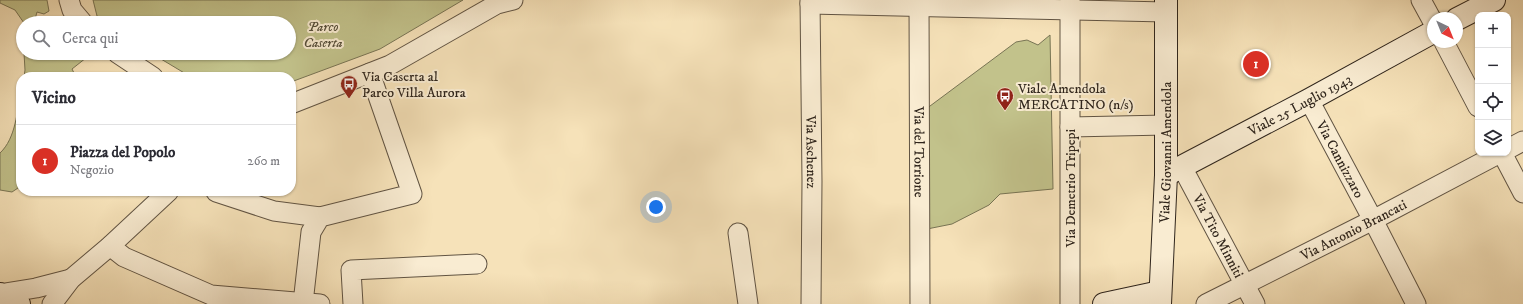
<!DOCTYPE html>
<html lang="it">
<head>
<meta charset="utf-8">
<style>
  :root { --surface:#fff; --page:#f2f2f3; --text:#2b2b33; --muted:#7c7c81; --line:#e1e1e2; --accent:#d93025 }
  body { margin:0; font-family:"IM FELL DW Pica",serif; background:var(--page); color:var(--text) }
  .controls { position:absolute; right:12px; top:12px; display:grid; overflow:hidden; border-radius:8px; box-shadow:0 1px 3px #0004 }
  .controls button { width:36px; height:36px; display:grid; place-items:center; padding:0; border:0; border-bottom:1px solid var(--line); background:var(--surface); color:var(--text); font:20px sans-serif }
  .compass { position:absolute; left:1427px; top:12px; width:36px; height:36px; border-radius:50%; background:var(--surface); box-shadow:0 1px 3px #0004; rotate:137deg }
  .you { position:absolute; left:656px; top:207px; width:14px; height:14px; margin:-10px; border:3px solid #fff; border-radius:50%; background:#1a73e8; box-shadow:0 0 0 6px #1a73e833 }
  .badge { display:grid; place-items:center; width:26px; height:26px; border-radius:50%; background:var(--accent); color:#fff; font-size:13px; font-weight:700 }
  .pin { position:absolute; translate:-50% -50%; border:2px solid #fff; box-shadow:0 1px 4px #0006 }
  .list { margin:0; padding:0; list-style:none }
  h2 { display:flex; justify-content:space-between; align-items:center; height:52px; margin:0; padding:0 16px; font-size:17px }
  h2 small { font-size:13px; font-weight:400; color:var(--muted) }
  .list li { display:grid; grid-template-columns:26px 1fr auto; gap:12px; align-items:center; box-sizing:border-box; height:72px; padding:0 16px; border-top:1px solid var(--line) }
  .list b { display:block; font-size:15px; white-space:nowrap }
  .list p { margin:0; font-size:13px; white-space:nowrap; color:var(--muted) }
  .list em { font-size:13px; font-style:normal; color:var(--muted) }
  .icon { flex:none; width:22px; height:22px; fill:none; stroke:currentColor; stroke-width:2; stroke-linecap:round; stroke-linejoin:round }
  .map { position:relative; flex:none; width:1523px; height:304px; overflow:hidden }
  .search { position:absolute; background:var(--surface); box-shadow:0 1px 3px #0004; left:16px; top:16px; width:280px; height:44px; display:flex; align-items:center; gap:10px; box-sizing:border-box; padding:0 14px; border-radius:22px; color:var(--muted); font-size:15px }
  .panel { position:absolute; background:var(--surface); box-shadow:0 1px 3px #0004; left:16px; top:72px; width:280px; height:124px; border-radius:16px }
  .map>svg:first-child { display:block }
  .green { fill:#c2c28b; stroke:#787454 }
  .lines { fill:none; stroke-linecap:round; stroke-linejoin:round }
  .street-casing { stroke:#615443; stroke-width:21 }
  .secondary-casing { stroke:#2f251c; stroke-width:24 }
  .street { stroke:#f9ecd2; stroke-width:19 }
  .secondary { stroke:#f9ecd2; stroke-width:22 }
  .labels { text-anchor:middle; stroke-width:4; stroke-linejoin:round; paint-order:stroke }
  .park-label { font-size:14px; font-style:italic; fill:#544c38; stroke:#f9ecd2 }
  .poi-label { font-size:14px; fill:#2f251c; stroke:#f9ecd2; text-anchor:start }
  .street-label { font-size:14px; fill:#2f251c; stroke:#f9ecd2 }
</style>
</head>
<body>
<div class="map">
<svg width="1523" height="304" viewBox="0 0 1523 304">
  <rect width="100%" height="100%" fill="#f6e2b9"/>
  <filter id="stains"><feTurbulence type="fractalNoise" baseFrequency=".005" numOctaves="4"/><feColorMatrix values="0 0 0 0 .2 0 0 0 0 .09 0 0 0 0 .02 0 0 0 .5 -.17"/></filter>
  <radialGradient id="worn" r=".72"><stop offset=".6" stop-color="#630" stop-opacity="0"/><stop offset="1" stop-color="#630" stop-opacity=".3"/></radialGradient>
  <path class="green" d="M0,0H47L49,11L44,14L37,12L34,23H24L15,10L0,3Z
    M93,0H463L380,49L291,82V77H191L151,53H289V23H107L97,16Z
    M1050,35L1053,189L1000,194L989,205L952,224L927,229L926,109L1016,42L1027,40L1038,45Z
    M24,53H88L91,54L72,69L76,77H24L25,70Z
    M21,91V186L12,192L0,190V153C16,138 17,111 21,91Z"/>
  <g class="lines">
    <g class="street-casing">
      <g id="street">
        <path d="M69,0L72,10L83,23"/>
        <path id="s1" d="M810,0L812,181L811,304"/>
        <path id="s2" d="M919,0L920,304"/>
        <path d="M1421,0L1433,22"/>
        <path d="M810,4L1166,12"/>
        <path d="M1444,42L1478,107"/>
        <path d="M117,53L153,77"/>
        <path id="s3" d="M1309,100L1373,220L1416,304"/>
        <path d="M291,104L390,65L497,4L513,0"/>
        <path d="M1070,127L1166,125"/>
        <path d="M1508,149L1523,141"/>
        <path d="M1502,153L1523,193"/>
        <path id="s4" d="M1182,167L1255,304"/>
        <path d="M216,192L274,211L320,217"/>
        <path d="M738,233L748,304"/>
        <path d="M110,246L124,257L211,295L320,304"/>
        <path d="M0,294L36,288L71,279"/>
        <path d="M303,303L311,232L320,217L412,194L370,73"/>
        <path d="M52,304L71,279L110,246L169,191"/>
        <path d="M353,304L351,270L477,264"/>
        <path d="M1070,304V0"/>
        <path id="s5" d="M1206,304L1373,220L1500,153"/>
      </g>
    </g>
    <g class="secondary-casing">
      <g id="secondary">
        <path d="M1457,19L1494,0"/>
        <path id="s6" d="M1166,175L1309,100L1433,32"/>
        <path d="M0,294L19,304"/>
        <path d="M1104,304L1160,292"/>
        <path id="s7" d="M1160,304L1166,175V0"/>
      </g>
    </g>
    <use href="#street" class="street"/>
    <use href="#secondary" class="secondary"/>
  </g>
  <defs>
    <g id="bus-pin" transform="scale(0.9)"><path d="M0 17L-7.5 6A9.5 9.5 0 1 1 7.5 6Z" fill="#8f2418" stroke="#f9ecd2"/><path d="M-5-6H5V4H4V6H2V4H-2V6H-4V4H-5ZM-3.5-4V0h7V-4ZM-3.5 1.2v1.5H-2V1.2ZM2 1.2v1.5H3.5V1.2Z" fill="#fff"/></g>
  </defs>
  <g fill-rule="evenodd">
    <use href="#bus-pin" x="349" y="84"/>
    <use href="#bus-pin" x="1005" y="96"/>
  </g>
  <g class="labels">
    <g class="park-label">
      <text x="323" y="31">Parco<tspan x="323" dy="16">Caserta</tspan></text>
    </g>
    <g class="poi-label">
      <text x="362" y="81">Via Caserta al<tspan x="362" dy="16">Parco Villa Aurora</tspan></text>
      <text x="1018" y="93">Viale Amendola<tspan x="1018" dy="16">MERCATINO (n/s)</tspan></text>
    </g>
    <g class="street-label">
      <text dy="5" stroke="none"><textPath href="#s6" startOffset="151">Viale 25 Luglio 1943</textPath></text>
      <text dy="5" stroke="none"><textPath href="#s1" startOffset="152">Via Aschenez</textPath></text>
      <text dy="5" stroke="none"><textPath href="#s2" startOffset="152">Via del Torrione</textPath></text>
      <text dy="5" stroke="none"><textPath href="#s7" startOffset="152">Viale Giovanni Amendola</textPath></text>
      <text dy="5" stroke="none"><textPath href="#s3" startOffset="67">Via Cannizzaro</textPath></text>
      <text transform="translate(1070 188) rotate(-90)" y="5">Via Demetrio Tripepi</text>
      <text dy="5" stroke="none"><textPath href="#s5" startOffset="165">Via Antonio Brancati</textPath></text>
      <text dy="5" stroke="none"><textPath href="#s4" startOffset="78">Via Tito Minniti</textPath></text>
    </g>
  </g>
  <rect width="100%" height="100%" filter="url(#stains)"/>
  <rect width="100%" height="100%" fill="url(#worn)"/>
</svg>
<div class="controls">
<button>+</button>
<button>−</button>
<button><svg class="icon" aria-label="locate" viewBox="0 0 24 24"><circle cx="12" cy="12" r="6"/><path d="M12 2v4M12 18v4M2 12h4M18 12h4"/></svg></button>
<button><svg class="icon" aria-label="layers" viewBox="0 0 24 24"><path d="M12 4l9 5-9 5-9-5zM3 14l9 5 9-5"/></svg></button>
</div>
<svg class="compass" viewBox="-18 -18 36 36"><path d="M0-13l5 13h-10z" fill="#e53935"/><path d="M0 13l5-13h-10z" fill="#7c7c81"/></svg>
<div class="you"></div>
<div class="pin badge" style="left:1256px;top:64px">1</div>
<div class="search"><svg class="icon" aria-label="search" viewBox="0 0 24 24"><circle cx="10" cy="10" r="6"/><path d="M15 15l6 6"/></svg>Cerca qui</div>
<section class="panel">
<h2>Vicino<small></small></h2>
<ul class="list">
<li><span class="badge">1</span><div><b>Piazza del Popolo</b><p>Negozio</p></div><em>260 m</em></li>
</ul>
</section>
</div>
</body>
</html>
